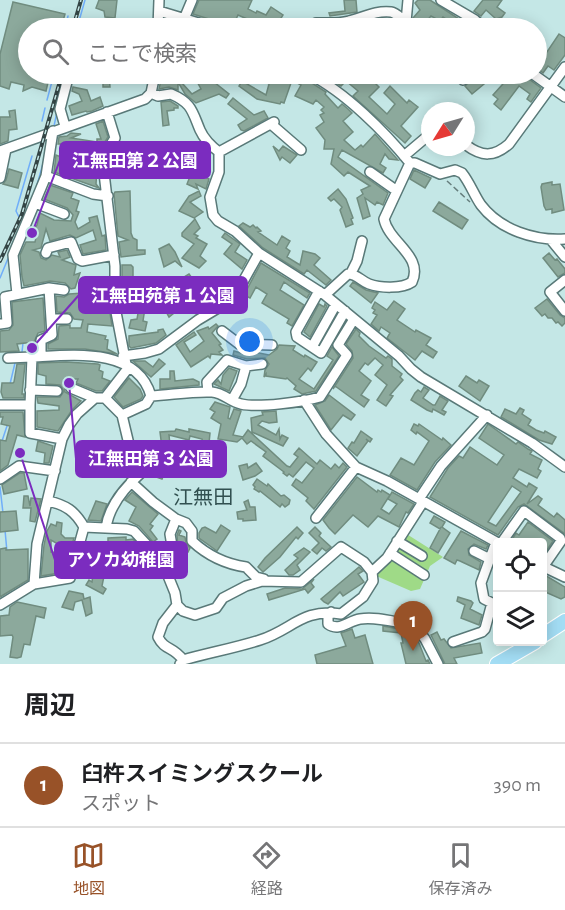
<!DOCTYPE html>
<html lang="ja">
<head>
<meta charset="utf-8">
<style>
  :root { --surface:#fff; --page:#f2f2f2; --text:#202124; --muted:#757577; --line:#e0e0e0; --accent:#985228 }
  body { margin:0; font-family:"Alegreya Sans","Noto Sans JP",sans-serif; background:var(--page); color:var(--text) }
  .controls { position:absolute; right:18px; bottom:18px; display:grid; overflow:hidden; border-radius:6px; box-shadow:0 3px 15px #0003 }
  .controls button { width:54px; height:54px; display:grid; place-items:center; padding:0; border:0; border-bottom:2px solid var(--line); background:var(--surface); color:var(--text); font:30px sans-serif }
  .compass { position:absolute; left:421px; top:102px; width:54px; height:54px; border-radius:50%; background:var(--surface); box-shadow:0 3px 15px #0003; rotate:233deg }
  .you { position:absolute; left:250px; top:342px; width:21px; height:21px; margin:-15px; border:4px solid #fff; border-radius:50%; background:#1a73e8; box-shadow:0 0 0 9px #1a73e833 }
  .badge { display:grid; place-items:center; width:39px; height:39px; border-radius:50%; background:var(--accent); color:#fff; font-size:20px; font-weight:700 }
  .pin { position:absolute; translate:-50% -50px; filter:drop-shadow(0 2px 3px #0008) }
  .pin::after { content:''; position:absolute; top:32px; width:21px; height:18px; background:inherit; clip-path:polygon(0 0,100% 0,50% 100%) }
  .list { margin:0; padding:0; list-style:none }
  h2 { display:flex; justify-content:space-between; align-items:center; height:78px; margin:0; padding:0 24px; font-size:26px }
  h2 small { font-size:20px; font-weight:400; color:var(--muted) }
  .list li { display:grid; grid-template-columns:39px 1fr auto; gap:18px; align-items:center; box-sizing:border-box; height:84px; padding:0 24px; border-top:2px solid var(--line) }
  .list b { display:block; font-size:22px; white-space:nowrap }
  .list p { margin:0; font-size:20px; white-space:nowrap; color:var(--muted) }
  .list em { font-size:20px; font-style:normal; color:var(--muted) }
  .icon { flex:none; width:33px; height:33px; fill:none; stroke:currentColor; stroke-width:2; stroke-linecap:round; stroke-linejoin:round }
  .map { position:relative; flex:none; width:565px; height:664px; overflow:hidden }
  .search { position:absolute; background:var(--surface); box-shadow:0 3px 15px #0003; left:18px; right:18px; top:18px; height:66px; display:flex; align-items:center; gap:15px; box-sizing:border-box; padding:0 21px; border-radius:33px; color:var(--muted); font-size:22px }
  .sheet { height:162px; background:var(--surface) }
  nav { display:flex; justify-content:space-around; align-items:center; box-sizing:border-box; height:84px; border-top:2px solid var(--line); background:var(--surface); font-size:16px; color:var(--muted) }
  nav a { display:grid; justify-items:center; gap:3px }
  nav .on { color:var(--accent) }
  .map>svg:first-child { display:block }
  .green { fill:#9fda87 }
  .lines { fill:none; stroke-linecap:round; stroke-linejoin:round }
  .stream { stroke:#70aef9; stroke-width:1.5 }
  .building { fill:#8ca99c; stroke:#708c7f; stroke-width:1.5; fill-rule:evenodd }
  .minor-casing { stroke:#597978; stroke-width:12 }
  .highway-casing { stroke:#fff; stroke-width:16 }
  .path { stroke:#667e7d; stroke-width:1.5; stroke-dasharray:6 3; stroke-linecap:butt }
  .minor { stroke:#fff; stroke-width:9 }
  .highway { stroke:#a3ddf4; stroke-width:14 }
  .rail-casing { stroke:#344545; stroke-width:4 }
  .rail { stroke:#c4e7e6; stroke-width:1.5; stroke-dasharray:4.5; stroke-linecap:butt }
  .labels { text-anchor:middle; stroke-width:4.5; stroke-linejoin:round; paint-order:stroke }
  .quarter-label { font-size:20px; fill:#315050; stroke:#c4e7e6 }
  .leader { fill:none; stroke:#7b2cbf; stroke-width:2 }
  .callout-dot { fill:#7b2cbf; stroke:#c4e7e6; stroke-width:2 }
  .callout { fill:#7b2cbf; stroke:#7b2cbf; stroke-width:2 }
  .callout-label { font-size:18px; text-anchor:middle; font-weight:bold; fill:#fff }
</style>
</head>
<body>
<div class="map">
<svg width="565" height="664" viewBox="0 0 565 664">
  <rect width="100%" height="100%" fill="#c4e7e6"/>
  <path class="green" d="M405,533L443,557L430,566L420,589L411,591L374,575Z"/>
  <g class="lines">
    <path class="stream" d="M65,28L68,16
      M77,28L85,0
      M47,100L54,74
      M42,121L45,108
      M54,126L57,112
      M37,185L44,160
      M19,217L16,211L32,156
      M0,278L9,256
      M22,352L23,343
      M10,384L15,363
      M2,441L7,426
      M0,487L3,513
      M5,530L7,552"/>
  </g>
  <path class="building" d="M99,0H117L115,18L105,17L104,11L96,8Z
    M199,0H252L248,9L256,13L257,11L266,15L271,7L283,15L275,28H243L247,19L238,15L232,28H222L218,22L193,14Z
    M344,0H356L357,12L330,16L329,13L345,11Z
    M418,0H430L459,19L455,25L443,17L440,21L431,16L421,28L413,18L420,10L415,3Z
    M483,0H502L497,7L505,13L502,17L496,19L486,10L481,16L474,11Z
    M13,2L65,14L61,28H28V74H50L46,91L32,87L23,91L24,85L11,82L9,89L0,86V54Z
    M559,34L565,38V55L554,70L548,66L543,73L537,68V48L545,53L547,52Z
    M89,74H109L110,87H103V83L88,81Z
    M162,74H164L162,82L171,74L175,79L182,74L187,79L182,83L192,94L201,89L194,76L198,74H215L214,82L229,94L226,98L219,94L196,103L185,94L178,82V90L169,87L159,89Z
    M272,74H298L326,92L325,94L338,108L342,104L348,109L352,113L343,121L353,132L344,140L355,150L361,145L363,147L375,134L398,160L389,159L385,154L380,164L386,168L383,173L342,150L338,157L388,193L383,205L377,202L375,205L365,198L370,216L363,219L357,198L363,194L361,190L370,186L348,172L344,176L331,164L334,149H324L325,140L316,128L324,122L320,115L324,113L321,110L324,107L316,100L313,104L295,96L301,85L292,80L284,103L281,102L280,104L257,99L239,86L242,81L266,95L269,84L262,80L264,76L270,79Z
    M322,74H372L376,78L373,81L379,87L369,97L387,114L395,104L384,93L390,86L407,103L409,100L418,107L401,126L411,136L405,143L353,96L358,91L346,81L341,86Z
    M466,74H484L490,79L472,94L465,86L470,81Z
    M512,74H526L529,79L541,88L531,102L527,99L530,94L519,86L501,110L494,104L498,99L493,95Z
    M73,87L87,90L91,101L100,97L103,106L92,111L87,112L86,111L72,115L69,106L82,101L79,94L72,91Z
    M233,98L254,115L264,111L268,118L244,131L241,130L238,125L247,119L228,104Z
    M170,101L178,106V108H174V110L167,111L169,125L163,126L161,102Z
    M15,110L17,129L9,130L8,141L0,144V117H10L9,111Z
    M103,121L108,137L98,153L96,184L99,188L54,172L56,155L61,157L65,144H58L59,137L67,136L71,133L81,134L71,138L97,142V139H101L96,124ZM73,145H82L81,157L94,158L92,177L69,169L74,156L70,154Z
    M273,146L279,151L283,146L297,155L290,163L282,157L280,160Z
    M9,169L22,173L18,188L3,184L6,180Z
    M414,170L431,178L425,188L410,179Z
    M191,174L198,177L199,174L209,179L206,189L196,184L198,189L187,184Z
    M552,182V185L560,184L564,210L552,213V209L546,210L544,206L541,187L542,184Z
    M50,185L73,193L71,198L79,201L76,211L79,212L75,222L78,229L90,222L89,218L97,216L102,236L105,235L106,250L83,254L80,245L96,240L93,230L76,238L70,235L50,241L46,229L41,248L33,250L39,252L41,258L46,260L52,255L60,257L58,252L67,250L70,257L62,260L76,265L74,275L80,273L75,288L71,289L65,283L50,281L24,286L22,277L20,255L26,242H35L37,233L33,231L37,225L40,213L54,220L71,221L73,215L67,208L44,199Z
    M338,189L346,199L353,218L351,219L353,224L346,227L340,210L342,207L334,199L331,201L328,198Z
    M130,191L131,233L133,238L137,240V250H145V254L121,257L119,242L128,240L118,236L114,194L115,192Z
    M199,191L201,196L190,202L203,212L194,218L179,211L189,196Z
    M439,202L468,220L462,229L433,211Z
    M195,219L200,228L194,234L198,236L196,238L207,244L200,256L206,261L199,268L182,258L194,244L182,236V233Z
    M243,223L250,227L253,225L256,228L257,227L261,231L258,232L277,245L282,236L290,241L286,248L290,251L287,257L300,265L303,251L315,254L320,258L314,265L331,280L326,285L307,270L304,274L263,248L239,226Z
    M225,233L240,244L235,252L247,260L242,269L224,254L232,244L222,237Z
    M169,244L175,252L182,267L175,261L164,267L159,249Z
    M549,253L555,260L557,259L565,269V273L558,277L543,258Z
    M261,263L310,293L307,298L284,282L280,290L304,305L292,326L287,323L289,319L262,303L267,294L256,287L250,298L244,295Z
    M122,265H131L133,267V284L140,280L145,288L140,291L141,303L122,301V291L127,292L129,277H122Z
    M189,274L192,278L189,279L195,288L193,290L196,296L187,302L177,285L185,279L184,277Z
    M353,282L366,290L378,293L371,303L350,286Z
    M83,293L82,306H93L94,303L100,304L101,300L108,301L112,326L88,324L87,332L106,336L105,339L108,340L107,349L117,354L85,349H48V344L58,339L59,326L70,325V328H81L83,320L74,319L70,313L57,312L56,296L64,297L69,294Z
    M43,298L45,331L38,333L34,342L17,344L19,351L0,352V331L9,330L13,325L12,302Z
    M175,298L179,309L169,317L162,304Z
    M547,299L560,315L565,318V323L562,326L558,322L556,323L552,318H548L545,314L542,316L535,308Z
    M394,301L405,309L397,320L415,332L416,330L431,338L426,345L437,352L433,358L422,351L415,360L387,338L390,333L381,327L379,331L371,324L377,315L373,313L375,310L372,308L375,302L387,310Z
    M319,304L324,307L325,304L327,306L310,337L304,332Z
    M139,307L145,308L143,321L147,322L145,331L129,328L131,320L137,319Z
    M216,324L218,326L212,333L221,344L219,345L223,350L219,352L222,355L211,354L210,358L208,356L191,367L176,345L194,332L196,335L184,342L190,352L204,341L197,331L208,327L209,329Z
    M163,329L166,335L156,343L131,348L129,346V336L158,332V330Z
    M356,329L360,333L359,336L369,346L386,358L388,356L392,359V366L402,374L400,377L403,380L390,395L393,396L386,406L377,400L387,385L375,375L383,365L375,358L368,365L365,363L359,371L371,381L361,395L369,400L364,407L335,386L333,389L353,358L352,351L346,344Z
    M279,345L295,346L293,350L304,357L305,355L317,362L311,371L308,368L299,379L314,389L333,360L327,356L332,347L339,356L316,391L302,394L294,389L296,386L287,378L286,379L266,376V374L264,377L265,370L269,364L265,358L247,359L233,355L234,351L248,355L249,351L269,355L277,349Z
    M159,359L165,364L151,377L133,361H145L153,367Z
    M66,362L98,364L100,365L99,370L103,372L102,378L110,381L102,391H96L76,383L78,379H64L65,392L81,401L72,410L58,431L37,427V411L59,410V406L38,403L37,397H60L64,391L60,385L46,384V376L38,374V363Z
    M17,364H25L22,394H24V398H3L1,392L2,383H13L14,382Z
    M229,368L237,371L229,391L214,384L218,380L221,384L223,375Z
    M170,371H174L175,381L193,379L199,382V385L160,389V379H170Z
    M466,376L477,383L479,380L489,386L480,401L459,386Z
    M129,378L140,389L143,396L141,399L123,407L114,397Z
    M424,387L429,390L423,398L433,405H435L440,396L448,401L442,410L446,412L444,415L433,409L432,412L427,410L411,400L415,393L418,390L421,392Z
    M329,395L355,415L351,420L343,415L331,430L315,405L325,401Z
    M215,402L230,407L228,418L230,419L234,409L241,411L233,435L243,437L248,430L287,466L290,467L298,457L294,454L299,448L317,464L320,460L331,469L335,464L339,468L343,463L347,467L314,509L306,501L308,498L292,485L296,479L302,483L314,468L306,462L293,477L289,474L287,476L283,473L284,472L263,456L266,452L251,441L247,444L242,438L237,442L218,439L221,424L211,418L215,412L210,409Z
    M520,408L524,410L522,414L531,420L528,425L536,430L544,433L545,431L556,437L552,444L539,440L501,417L505,409L516,414Z
    M276,411L277,422L269,423L262,421L258,425L276,435L279,429L280,439L282,435L288,438L283,446L252,432L251,418L263,415L262,412Z
    M0,412H23L25,437L17,435L8,465L0,471V440L6,441L10,426L1,424L3,417H0Z
    M414,424L418,426L419,424L442,440L443,438L451,445L435,462L417,490L390,475L401,458L414,465L429,441L417,432L416,434L411,430Z
    M488,424L516,444L518,442L528,449L532,451L530,454L542,460L538,469L541,471L537,478L519,469L513,478L527,487L529,483L537,488L527,504L538,496L542,499L538,505L554,517L557,513L565,520V534L524,504L518,507L498,535L430,497L448,468L459,456L463,458L470,447L497,465L504,455L479,438ZM512,486L521,492L496,526L488,522Z
    M176,429L189,432V429L210,433L207,464L196,463L193,458H181L165,448H162L160,432L175,431ZM169,435L189,440L190,436L202,439L206,456L189,451L190,448L184,447L183,453L170,445Z
    M361,431L372,439L370,442L366,439L368,441L357,456L348,448L352,442L354,443Z
    M38,441L53,446L49,463H44L45,453L36,451Z
    M163,460L176,466L172,475L165,472L162,479L151,475L154,469L157,471Z
    M256,463L262,471L255,476L243,480L239,466L247,464L248,468Z
    M20,473H24L27,489L4,494L2,485Z
    M357,477L377,492L378,490L381,492L382,490L390,495L381,509L389,514L397,504L388,499L392,492L414,504L408,513L406,512L399,527L378,516L368,527L353,515L335,534L329,528L323,520Z
    M257,479L267,486L268,484L281,496L284,495L290,500L289,504L285,507L282,504L280,507L260,491L259,492L254,489L255,487L253,485Z
    M132,492L158,514L150,524L153,526L150,530L157,539L153,542L139,526L129,521L136,507L125,500Z
    M24,496H28L30,506L31,498L41,499L35,522L30,521L31,508H23Z
    M248,500L250,507H255L256,520L243,521V519H238L237,512L247,510L244,502Z
    M96,501L107,504L101,521L88,520Z
    M16,511L18,530L0,532V512Z
    M434,516L445,522L442,527L450,533L438,553L430,548L441,527L440,529L430,523Z
    M57,522L62,523L61,534L65,538H74L70,551L51,540V552L70,554L65,572L41,576L44,545L47,531L51,524L56,526Z
    M528,522L553,541L543,556V543H510L516,533L519,535Z
    M221,525L230,531L217,551L199,538V533L202,528L205,527L216,533Z
    M297,527L303,533L298,539L296,537L280,557L263,572L258,567L265,558Z
    M315,527L321,533L319,536L331,547L326,551L322,548L317,554L312,550L319,543L309,533Z
    M179,530L181,531L179,535L185,537L186,543L190,548L188,552L185,551L179,563L169,559L178,548L177,535Z
    M461,531L488,545L486,549L474,544L468,549L469,555L481,562L479,570L460,561L457,560L455,564L444,558Z
    M126,537V540L133,539L140,547H138V550L113,547V542H108V538Z
    M6,548V550L28,549V580L0,597V549Z
    M304,548L310,552L297,565L300,570L293,575H289L285,570L298,558L294,555Z
    M95,559H103L105,571L102,586L106,589L103,594L86,585L89,580L92,582Z
    M359,567L363,571L358,574L364,582L343,596L340,592L328,604L324,602L321,599Z
    M543,574L565,587V597L561,599L543,591Z
    M314,579L311,583L314,587L308,593L305,589L269,600L267,594L285,588L302,589Z
    M69,591L83,594L84,599L90,597L92,613L86,616L82,600L75,602L73,610L62,607Z
    M458,597L471,601L473,603L470,609L482,615L479,625L461,618L465,605L457,601Z
    M17,602L46,608L44,618L36,616L30,645L24,644L21,657L17,658L10,657L13,637L12,635L0,636V616L9,615L10,607Z
    M383,626L410,631L411,637L414,636L419,643L426,661L428,660L430,664H406L401,643H403L401,633L383,631Z
    M352,629L355,638L365,635L373,664H317L315,655L346,646L341,633Z
    M437,632L441,640L444,639L451,648L480,643L482,653L454,658L457,664H445L431,635Z"/>
  <g class="lines">
    <g class="minor-casing">
      <path id="minor" d="M441,0L475,20L484,28
        M159,11L215,28
        M184,19L192,0
        M158,28L159,0
        M314,28L316,23C327,23 338,24 349,21C362,18 376,10 391,12C397,13 401,19 406,22L408,0
        M309,74C345,92 385,132 410,163H415L440,174L455,170L462,173C470,183 474,195 481,205C500,230 535,241 565,239
        M458,74L463,80
        M533,74L565,97
        M151,93L158,96L171,94C192,103 192,111 200,130C204,139 211,146 219,152V172L210,197L213,215L218,221L235,231L259,253L325,295L399,356L411,369L421,377L532,443L565,467
        M107,112L115,138L105,154L104,173L115,266V307L126,364
        M271,124L301,150
        M65,126L60,109L69,74
        M466,145C482,157 494,157 509,144L565,67
        M0,151L145,99L151,93L155,74
        M219,152L274,122
        M404,156L430,134
        M370,172L397,191
        M46,176L93,194L108,196
        M0,178L6,149
        M35,203L64,214
        M551,240L565,257
        M46,253L48,248L71,242L78,259L82,261L114,255
        M351,273L357,261L362,241
        M565,280L550,292L565,311
        M319,291L296,332L297,337L321,353L345,311
        M17,294L13,255L46,176L53,131
        M325,295L348,274C357,274 361,281 369,284C380,288 402,289 412,282C424,256 389,243 384,219L410,163
        M51,319H67
        M0,324L7,323L5,297L49,288L64,290
        M222,331L239,344L272,345
        M312,347L336,304
        M41,356V340L52,335L49,288
        M123,356L145,353L159,349L198,320L218,308L230,305L259,253
        M8,358L32,357
        M246,366L262,364
        M71,388L95,398
        M30,390L57,391
        M208,392L207,382L227,360L246,366L241,384L232,400
        M105,398L122,415
        M304,400L326,434L356,467L387,481L498,543
        M0,405H30L32,357C73,355 137,347 151,396
        M30,405V433L62,439
        M0,479L19,466L55,471
        M131,482L153,502L176,519L186,523L192,531V541C207,555 225,564 246,567L256,577L264,579
        M48,501C66,505 75,511 84,527L127,529L134,531L162,561L175,593L177,605L183,611L195,615L216,608L223,598L246,586L262,581L301,582L341,547L364,562L372,572
        M316,518L356,467
        M106,528C109,505 125,487 142,472L132,457L122,415L146,404L151,396C171,395 192,391 212,392C224,393 230,402 241,404C258,408 303,402 320,397L347,355L338,345L354,319
        M397,541L422,556
        M502,542L524,511L560,538L561,541L543,567
        M474,551L490,559
        M155,553L166,551L172,546L170,534L176,519
        M390,553L424,575
        M542,566L565,577
        M34,584L37,544L62,439L69,425L77,414L95,398H105L129,367
        M0,605L34,584L70,578L84,527
        M177,605L163,623L158,637C165,651 173,646 183,660
        M331,612L328,617V624C339,632 348,621 360,619C377,616 397,623 414,625L425,639L438,664
        M453,642L482,632L485,629L492,603L484,599L481,583L496,542
        M180,664L183,660C208,653 235,648 260,640C292,630 302,608 341,614L363,597L373,581L372,572L387,558L421,505V496L441,466L487,415"/>
    </g>
    <g class="highway-casing">
      <path id="highway" d="M542,636L565,621
        M497,664L535,642"/>
    </g>
    <path class="path" d="M447,181L470,202"/>
    <use href="#minor" class="minor"/>
    <use href="#highway" class="highway"/>
    <g class="rail-casing">
      <path id="rail" d="M73,28L81,0
        M0,261L22,214L62,74"/>
    </g>
    <use href="#rail" class="rail"/>
  </g>
  <g class="labels">
    <g class="quarter-label">
      <text x="203" y="504">江無田</text>
    </g>
  </g>
  <path class="leader" d="M32 233L60 160M32 348L79 295M69 383L76 459M20 453L55 560"/>
  <g class="callout-dot">
    <circle cx="32" cy="233" r="6"/>
    <circle cx="32" cy="348" r="6"/>
    <circle cx="69" cy="383" r="6"/>
    <circle cx="20" cy="453" r="6"/>
  </g>
  <g class="callout">
    <rect x="60" y="142" width="150" height="36" rx="6"/>
    <rect x="79" y="277" width="168" height="36" rx="6"/>
    <rect x="76" y="441" width="150" height="36" rx="6"/>
    <rect x="55" y="542" width="132" height="36" rx="6"/>
  </g>
  <g class="callout-label">
    <text x="135" y="167">江無田第２公園</text>
    <text x="163" y="302">江無田苑第１公園</text>
    <text x="151" y="465">江無田第３公園</text>
    <text x="121" y="566">アソカ幼稚園</text>
  </g>
</svg>
<div class="controls">
<button><svg class="icon" aria-label="locate" viewBox="0 0 24 24"><circle cx="12" cy="12" r="6"/><path d="M12 2v4M12 18v4M2 12h4M18 12h4"/></svg></button>
<button><svg class="icon" aria-label="layers" viewBox="0 0 24 24"><path d="M12 4l9 5-9 5-9-5zM3 14l9 5 9-5"/></svg></button>
</div>
<svg class="compass" viewBox="-18 -18 36 36"><path d="M0-13l5 13h-10z" fill="#e53935"/><path d="M0 13l5-13h-10z" fill="#757577"/></svg>
<div class="you"></div>
<div class="pin badge" style="left:413px;top:651px">1</div>
<div class="search"><svg class="icon" aria-label="search" viewBox="0 0 24 24"><circle cx="10" cy="10" r="6"/><path d="M15 15l6 6"/></svg>ここで検索</div>
</div>
<section class="sheet">
<h2>周辺<small></small></h2>
<ul class="list">
<li><span class="badge">1</span><div><b>臼杵スイミングスクール</b><p>スポット</p></div><em>390 m</em></li>
</ul>
</section>
<nav>
<a class="on"><svg class="icon" aria-label="map" viewBox="0 0 24 24"><path d="M3 6l6-2 6 2 6-2v14l-6 2-6-2-6 2zM9 4v14M15 6v14"/></svg>地図</a>
<a><svg class="icon" aria-label="directions" viewBox="0 0 24 24"><path d="M12 3l9 9-9 9-9-9zM9 14v-3h6M13 9l2 2-2 2"/></svg>経路</a>
<a><svg class="icon" aria-label="saved" viewBox="0 0 24 24"><path d="M7 4h10v16l-5-4-5 4z"/></svg>保存済み</a>
</nav>
</body>
</html>
